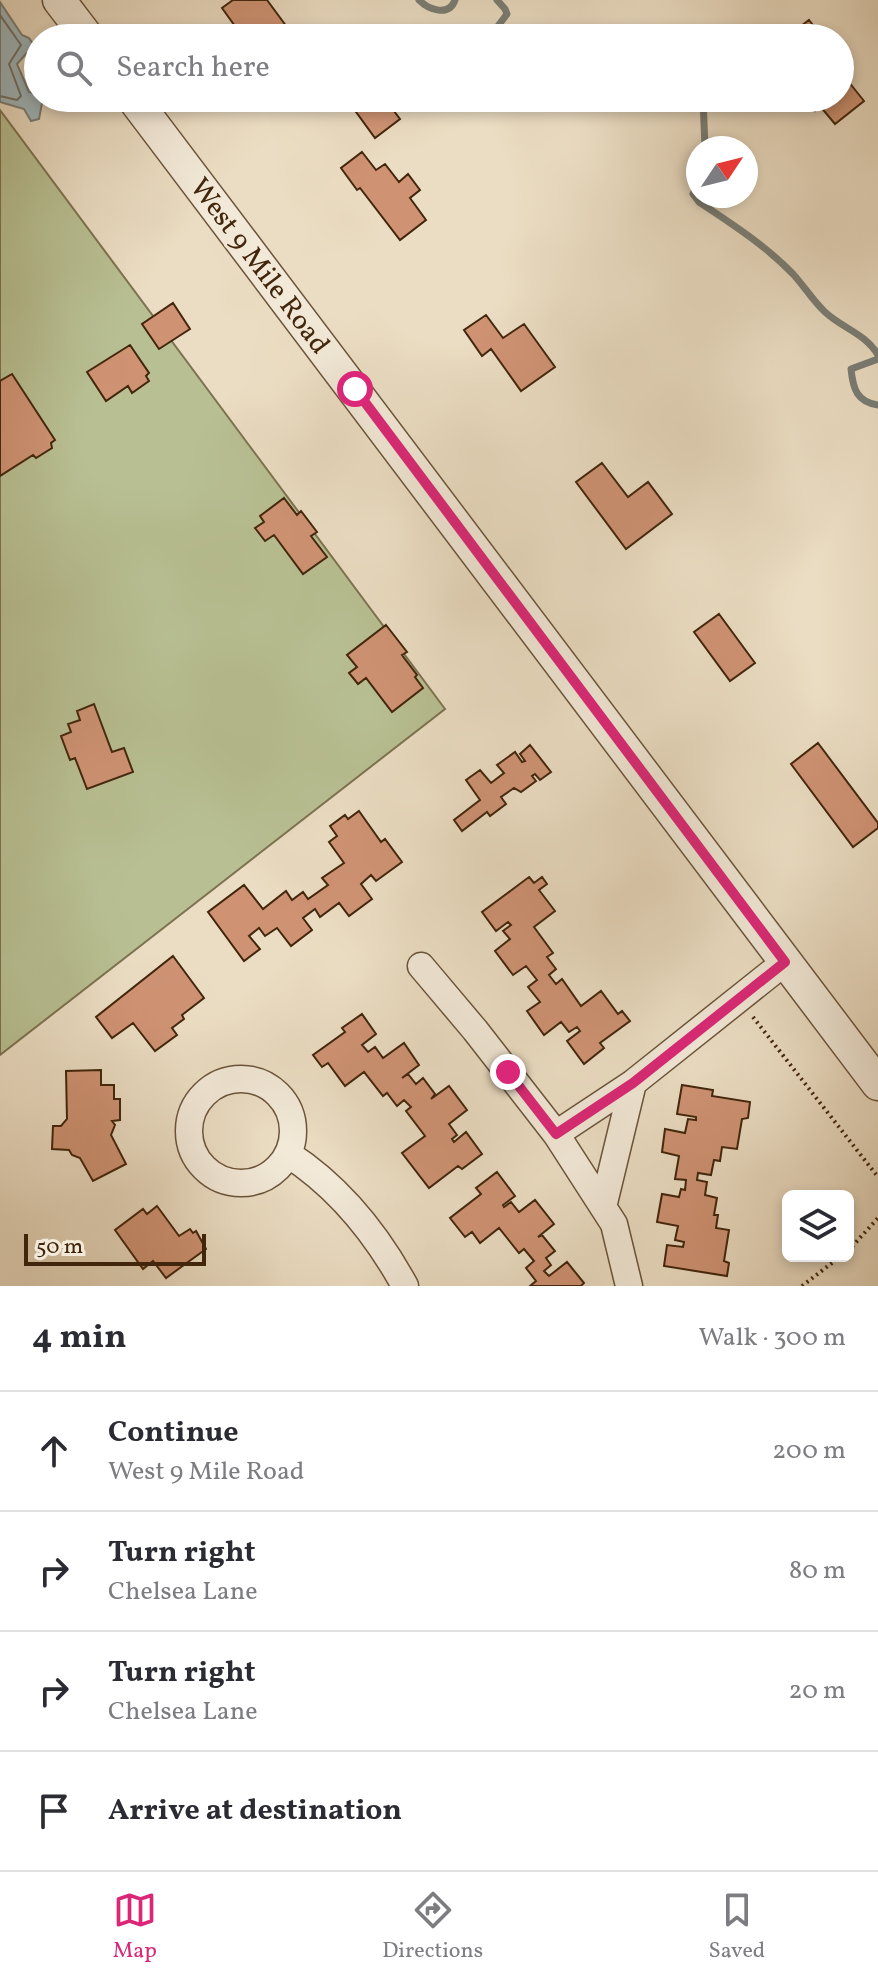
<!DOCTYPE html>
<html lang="en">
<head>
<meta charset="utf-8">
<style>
  :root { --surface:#fff; --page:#f2f2f3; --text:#2b2b33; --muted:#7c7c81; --line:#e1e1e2; --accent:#db2777 }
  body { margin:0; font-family:Vollkorn,serif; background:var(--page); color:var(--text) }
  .controls { position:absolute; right:24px; bottom:24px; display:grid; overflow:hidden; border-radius:12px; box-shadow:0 4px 12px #0003 }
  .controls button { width:72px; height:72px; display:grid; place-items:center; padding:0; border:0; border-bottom:2px solid var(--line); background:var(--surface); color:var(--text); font:40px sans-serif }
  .compass { position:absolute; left:686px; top:136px; width:72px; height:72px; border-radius:50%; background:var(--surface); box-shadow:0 4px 12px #0003; rotate:55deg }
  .scale { position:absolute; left:24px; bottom:20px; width:182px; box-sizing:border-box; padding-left:8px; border:4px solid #42260c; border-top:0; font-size:22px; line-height:28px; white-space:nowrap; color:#42260c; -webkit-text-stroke:6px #f2e9d8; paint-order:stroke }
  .stop { position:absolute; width:24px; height:24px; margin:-18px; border:6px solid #db2777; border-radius:50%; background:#fff }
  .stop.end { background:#db2777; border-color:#fff; box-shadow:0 2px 8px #0008 }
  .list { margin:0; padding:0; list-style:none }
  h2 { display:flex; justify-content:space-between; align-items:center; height:104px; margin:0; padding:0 32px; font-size:34px }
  h2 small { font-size:26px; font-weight:400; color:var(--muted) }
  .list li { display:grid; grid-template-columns:52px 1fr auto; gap:24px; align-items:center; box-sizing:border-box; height:120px; padding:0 32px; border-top:2px solid var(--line) }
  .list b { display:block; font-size:30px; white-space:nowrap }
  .list p { margin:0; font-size:26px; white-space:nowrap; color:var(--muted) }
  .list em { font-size:26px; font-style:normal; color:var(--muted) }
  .icon { flex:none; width:44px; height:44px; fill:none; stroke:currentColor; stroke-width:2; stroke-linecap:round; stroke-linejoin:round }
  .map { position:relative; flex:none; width:878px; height:1286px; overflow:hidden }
  .search { position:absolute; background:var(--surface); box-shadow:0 4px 12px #0003; left:24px; right:24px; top:24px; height:88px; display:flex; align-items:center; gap:20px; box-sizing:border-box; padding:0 28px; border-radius:44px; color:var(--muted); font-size:30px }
  .sheet { height:584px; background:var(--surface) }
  nav { display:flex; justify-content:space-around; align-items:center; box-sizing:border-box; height:112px; border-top:2px solid var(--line); background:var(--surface); font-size:22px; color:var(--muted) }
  nav a { display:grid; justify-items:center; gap:4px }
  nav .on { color:var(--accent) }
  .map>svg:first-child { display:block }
  .green { fill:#b8c093; stroke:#7d7350; stroke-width:2 }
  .water { fill:#9fb8bf; stroke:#7a7e77; stroke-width:2 }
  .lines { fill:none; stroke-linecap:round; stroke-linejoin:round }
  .shore { stroke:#706f66; stroke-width:2 }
  .stream { stroke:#7a7e77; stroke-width:7 }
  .building { fill:#cf9374; stroke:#42260c; stroke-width:2 }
  .minor-casing { stroke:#6c543a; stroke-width:29 }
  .tertiary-casing { stroke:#6c543a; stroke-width:35 }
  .path { stroke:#42260c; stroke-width:4; stroke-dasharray:2 4; stroke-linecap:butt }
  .minor { stroke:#f2e9d8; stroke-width:26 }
  .tertiary { stroke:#f2e9d8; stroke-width:32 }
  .route { stroke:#db2777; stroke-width:10 }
  .labels { text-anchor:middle; stroke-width:6; stroke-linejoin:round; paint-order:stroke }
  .street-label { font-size:28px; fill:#42260c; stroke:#f2e9d8 }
</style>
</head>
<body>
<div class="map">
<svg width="878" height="1286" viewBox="0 0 878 1286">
  <rect width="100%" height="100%" fill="#ebddc3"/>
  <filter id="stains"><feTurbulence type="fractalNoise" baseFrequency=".0025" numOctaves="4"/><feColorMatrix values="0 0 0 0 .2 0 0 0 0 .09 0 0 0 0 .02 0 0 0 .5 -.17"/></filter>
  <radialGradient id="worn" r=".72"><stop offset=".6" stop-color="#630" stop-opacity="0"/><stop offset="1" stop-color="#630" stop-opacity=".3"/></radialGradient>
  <path class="green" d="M0,110L445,709L0,1055Z"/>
  <path class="water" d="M0,2L22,35L29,38L34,45L17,64L29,92L38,94V98H43L39,119L31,121L24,109L0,102Z"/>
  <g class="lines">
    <path class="shore" d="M0,15L21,45L9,64L21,96L17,100L0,96"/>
    <path class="stream" d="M419,0C429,10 449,17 455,0
      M489,38L507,14L505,9L497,0
      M523,38L537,33L550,38
      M703,98L705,148
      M698,184L693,194L699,202C732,224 765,245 793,274C804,286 813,301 825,312C842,328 866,334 878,355
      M878,359L851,369C853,389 857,402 878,405"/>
  </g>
  <path class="building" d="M233,0H267L295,38H256L248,27L240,33L222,8Z
    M809,20L823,38H796L800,35L796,30Z
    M840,71L864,101L835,124L820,106L815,111L804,98H840Z
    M360,98H384L400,119L375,138L351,105Z
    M362,152L376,170L385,164L399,182L408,174L420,190L410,198L426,220L400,240L360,188L357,190L341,168Z
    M173,303L190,329L159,349L142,324Z
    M486,315L503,338L524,324L555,367L521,391L491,349L482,356L464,330Z
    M130,345L149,373L146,376L149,381L132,393L128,386L106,401L87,372Z
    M12,374L55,440L51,443L52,448L36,458L33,455L0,476V381Z
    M602,463L628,497L648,482L672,514L626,549L576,482Z
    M284,498L297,515L301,511L317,532L311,536L327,557L303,574L274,535L265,541L255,528L264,522L260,516Z
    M719,614L755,663L730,681L694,632Z
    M386,625L407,652L402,655L417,675L415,677L423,688L392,712L366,678L358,684L349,673L357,667L347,655Z
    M94,704L112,752L124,748L133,772L87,789L75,758L70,760L61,736L71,732L68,724L80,720L77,711Z
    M818,743L878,823V828L853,847L791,764Z
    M530,745L551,772L540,780L535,774L532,776L536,781L521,792L514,788L501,797L506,804L490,816L487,812L462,831L454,820L480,800L466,780L480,770L491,783L504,773L497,765L515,752L522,762L525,761L520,754Z
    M359,811L381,842L385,839L402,862L376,881L371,875L361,884L372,899L349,916L339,903L320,917L315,909L303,918L312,930L291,946L277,928L265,936L259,928L249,936L260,949L244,961L208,912L244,885L263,909L286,891L292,900L303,892L308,899L328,885L322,878L344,863L329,842L337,836L330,826L345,815L348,819Z
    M529,877L534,883L542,877L547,884L539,890L555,911L534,927L553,953L547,957L556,969L549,975L556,984L562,979L581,1006L601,991L618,1014L622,1011L630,1021L600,1043L604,1048L584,1064L567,1041L580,1031L577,1027L569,1032L561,1022L544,1035L527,1011L540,1002L528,987L537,980L526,966L513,975L495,951L510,939L503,931L511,925L508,922L496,931L482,912Z
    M173,956L204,998L182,1015L184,1019L172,1028L177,1035L155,1051L133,1023L112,1038L96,1017Z
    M362,1014L376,1034L362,1045L368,1052L375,1047L383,1058L404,1043L419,1065L402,1078L408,1074L416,1084L423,1078L435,1094L431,1099L449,1086L467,1110L449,1124L457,1135L452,1139L454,1142L466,1132L482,1154L462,1169L458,1166L429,1188L402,1153L425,1136L406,1111L411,1107L404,1100L397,1106L387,1093L383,1096L364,1072L345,1086L328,1063L322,1067L313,1055L345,1032L342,1028Z
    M101,1070V1085H114V1099H120V1120L112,1121L115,1125L111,1135L126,1164L93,1181L80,1158L72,1155L69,1150L52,1149L53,1126H61L67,1119L66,1071Z
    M682,1085L713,1090L712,1096L750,1102L748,1118L742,1119L737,1149L722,1147L720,1161L714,1160L711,1175L698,1173L697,1180L707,1182L705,1195L717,1198L714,1215H718L716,1228L729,1230L724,1261L729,1263L727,1276L664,1266L667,1245L683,1247L684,1242L675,1240L678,1226L657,1222L662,1194L679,1197L681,1189L685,1190L686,1180L675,1179L679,1156L662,1152L665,1129L685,1133L688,1119L696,1120V1117L677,1114Z
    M497,1172L515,1196L503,1205L504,1207L511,1202L519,1212L535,1200L554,1224L538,1237L542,1235L555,1251L546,1258L551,1265L544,1271L549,1276L567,1262L584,1283L581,1286H530L536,1281L526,1268L534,1261L524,1249L519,1253L499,1228L480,1243L472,1232L465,1237L450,1218L481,1194L476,1188Z
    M157,1206L179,1236L190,1229L193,1233L196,1231L206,1249L166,1278L153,1261L143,1269L115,1230L143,1209L147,1214Z"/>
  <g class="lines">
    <g class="minor-casing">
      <path id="minor" d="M421,966L475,1030L556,1134L614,1224L629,1286
        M189 1131a52 52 0 1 1 104 0a52 52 0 1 1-104 0Z
        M556,1134L633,1083L785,962
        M288,1154C339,1187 376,1233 405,1286
        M603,1207L633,1083"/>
    </g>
    <g class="tertiary-casing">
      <path id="tertiary" d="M59,0L88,38
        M133,98L878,1084"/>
    </g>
    <path class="path" d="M753,1017L878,1177
      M848,1251L878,1218
      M802,1286L841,1256"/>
    <use href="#minor" class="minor"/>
    <use href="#tertiary" class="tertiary"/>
  </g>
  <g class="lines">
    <path class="route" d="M355,389L785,962L633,1083L556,1134L508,1072"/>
  </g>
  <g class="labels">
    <g class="street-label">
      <text transform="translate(261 265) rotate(53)" y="10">West 9 Mile Road</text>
    </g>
  </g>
  <rect width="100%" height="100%" filter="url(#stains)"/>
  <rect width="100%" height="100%" fill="url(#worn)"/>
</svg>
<div class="controls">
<button><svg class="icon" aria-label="layers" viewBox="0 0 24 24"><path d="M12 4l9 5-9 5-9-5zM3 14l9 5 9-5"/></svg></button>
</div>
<svg class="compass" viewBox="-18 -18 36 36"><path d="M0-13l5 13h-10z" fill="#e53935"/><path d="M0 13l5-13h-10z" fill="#7c7c81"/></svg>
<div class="scale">50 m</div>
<div class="stop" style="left:355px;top:389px"></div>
<div class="stop end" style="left:508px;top:1072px"></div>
<div class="search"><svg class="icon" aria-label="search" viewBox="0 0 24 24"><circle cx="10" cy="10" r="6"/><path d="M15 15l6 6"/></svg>Search here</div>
</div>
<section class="sheet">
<h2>4 min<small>Walk · 300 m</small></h2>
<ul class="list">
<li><svg class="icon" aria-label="ahead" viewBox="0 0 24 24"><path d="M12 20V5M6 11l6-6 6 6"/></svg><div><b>Continue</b><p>West 9 Mile Road</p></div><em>200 m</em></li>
<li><svg class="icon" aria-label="right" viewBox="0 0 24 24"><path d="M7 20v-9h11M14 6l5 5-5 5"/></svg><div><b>Turn right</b><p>Chelsea Lane</p></div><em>80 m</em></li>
<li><svg class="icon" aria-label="right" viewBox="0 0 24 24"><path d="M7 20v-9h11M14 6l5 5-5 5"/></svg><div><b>Turn right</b><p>Chelsea Lane</p></div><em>20 m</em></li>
<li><svg class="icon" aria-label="arrive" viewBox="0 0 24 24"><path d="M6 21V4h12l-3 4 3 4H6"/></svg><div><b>Arrive at destination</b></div></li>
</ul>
</section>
<nav>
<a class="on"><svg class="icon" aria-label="map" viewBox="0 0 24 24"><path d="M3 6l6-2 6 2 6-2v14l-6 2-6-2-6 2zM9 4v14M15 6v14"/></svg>Map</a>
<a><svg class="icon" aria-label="directions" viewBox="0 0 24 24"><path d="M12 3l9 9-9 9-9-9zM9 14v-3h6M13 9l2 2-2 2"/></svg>Directions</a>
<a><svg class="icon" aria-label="saved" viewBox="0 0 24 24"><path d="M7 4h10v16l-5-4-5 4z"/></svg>Saved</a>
</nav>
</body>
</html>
